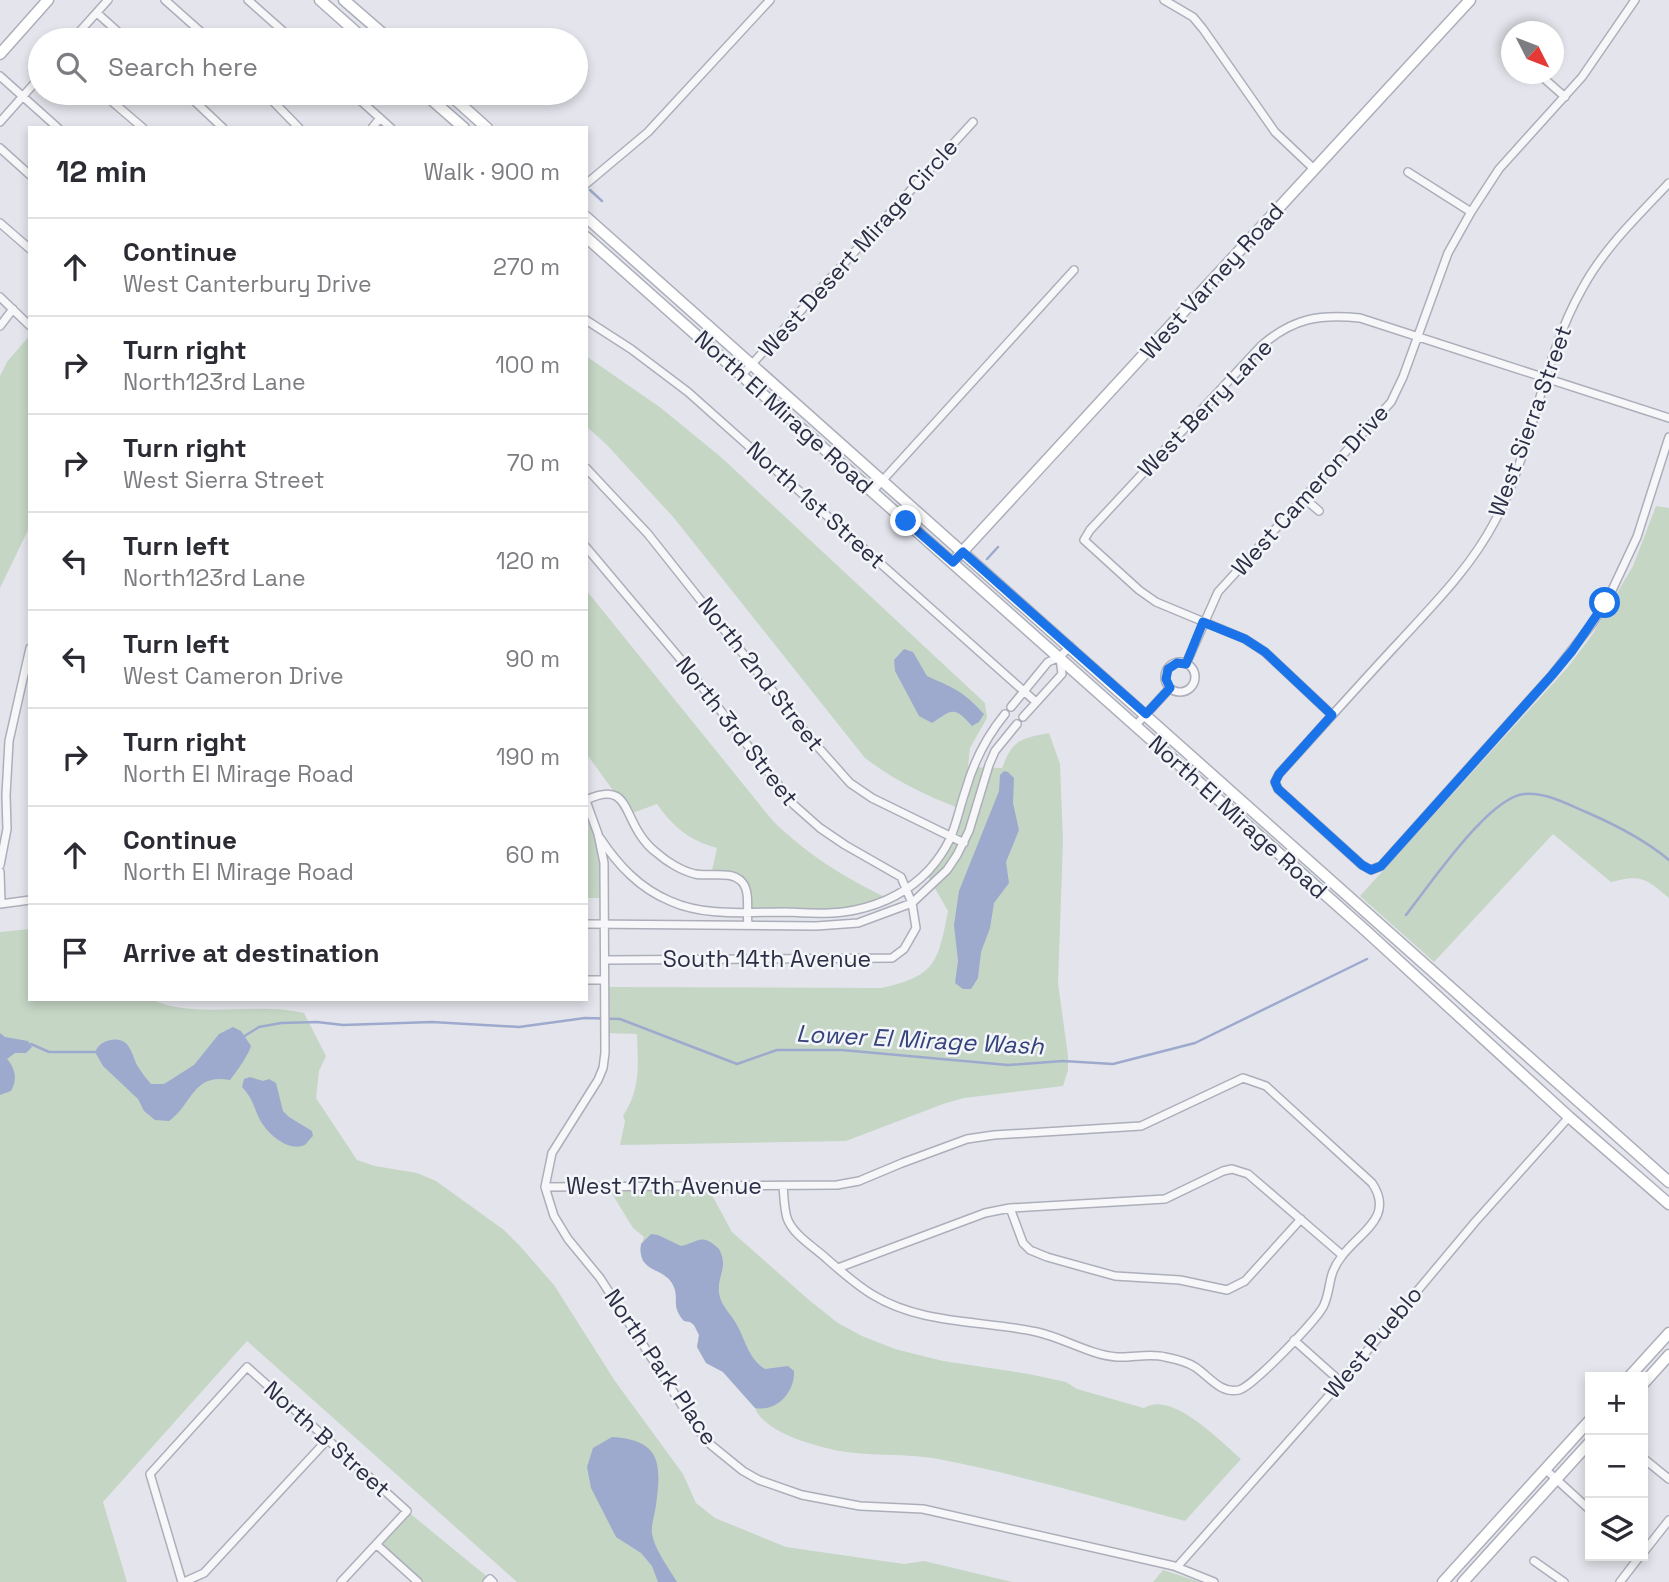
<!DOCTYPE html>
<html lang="en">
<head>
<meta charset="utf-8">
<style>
  :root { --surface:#fff; --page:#f2f2f3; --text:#2b2b33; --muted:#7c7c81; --line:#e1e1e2 }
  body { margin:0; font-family:"Space Grotesk",sans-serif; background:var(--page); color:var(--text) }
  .controls { position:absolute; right:21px; bottom:21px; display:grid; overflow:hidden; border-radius:0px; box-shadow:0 4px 10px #0003 }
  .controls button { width:63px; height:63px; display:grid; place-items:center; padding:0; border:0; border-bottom:2px solid var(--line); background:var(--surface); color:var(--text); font:35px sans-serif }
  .compass { position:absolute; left:1501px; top:21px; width:63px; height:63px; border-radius:50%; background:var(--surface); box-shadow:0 4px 10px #0003; rotate:132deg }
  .stop { position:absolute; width:21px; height:21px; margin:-16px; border:5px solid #1a73e8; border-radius:50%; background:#fff }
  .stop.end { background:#1a73e8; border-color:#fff; box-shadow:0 2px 7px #0008 }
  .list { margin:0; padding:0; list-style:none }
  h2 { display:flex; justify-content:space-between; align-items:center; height:91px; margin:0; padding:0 28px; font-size:30px }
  h2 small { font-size:23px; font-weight:400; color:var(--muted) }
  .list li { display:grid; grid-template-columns:46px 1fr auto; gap:21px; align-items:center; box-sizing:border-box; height:98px; padding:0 28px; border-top:2px solid var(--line) }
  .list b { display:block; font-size:26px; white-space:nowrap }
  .list p { margin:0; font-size:23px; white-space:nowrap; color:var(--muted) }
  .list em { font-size:23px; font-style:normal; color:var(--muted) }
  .icon { flex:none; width:38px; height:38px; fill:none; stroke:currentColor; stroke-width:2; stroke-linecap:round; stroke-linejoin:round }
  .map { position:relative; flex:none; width:1669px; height:1582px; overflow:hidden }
  .search { position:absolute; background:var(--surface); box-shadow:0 4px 10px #0003; left:28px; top:28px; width:560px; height:77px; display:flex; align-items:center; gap:18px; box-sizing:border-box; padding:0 24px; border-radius:38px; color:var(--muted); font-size:26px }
  .panel { position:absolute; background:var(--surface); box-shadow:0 4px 10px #0003; left:28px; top:126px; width:560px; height:875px; border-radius:0px }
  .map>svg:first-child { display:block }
  .green { fill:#c5d6c5 }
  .water { fill:#9eaacd }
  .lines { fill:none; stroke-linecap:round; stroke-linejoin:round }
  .stream { stroke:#9eaacd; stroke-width:2.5 }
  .street-casing { stroke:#acaeba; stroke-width:10 }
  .secondary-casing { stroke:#acaeba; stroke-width:13 }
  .street { stroke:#f7f7fa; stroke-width:7 }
  .secondary { stroke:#fff; stroke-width:10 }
  .route { stroke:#1a73e8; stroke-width:9 }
  .labels { text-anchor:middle; stroke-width:5; stroke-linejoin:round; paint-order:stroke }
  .street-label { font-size:23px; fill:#2b2e45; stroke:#f4f5f9 }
  .water-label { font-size:24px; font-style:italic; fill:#33427b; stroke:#f4f5f9 }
</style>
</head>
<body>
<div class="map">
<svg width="1669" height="1582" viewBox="0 0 1669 1582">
  <rect width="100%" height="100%" fill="#e4e5ec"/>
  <path class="green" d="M30,335V526L0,588V376L7,362Z
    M586,356L661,408L722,458L985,703L987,718L970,748L968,767L1002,768C1013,739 1020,739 1049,733L1060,764L1063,841L1058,983L1068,1056V1070L1063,1086L964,1098L943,1104L846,1141L620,1145L625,1121L623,1116C641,1088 638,1066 637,1034L605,1033L604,987L882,988C936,976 938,962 948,911L926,873L937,860L961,809C927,796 895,781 865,758L674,518L607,445L586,426Z
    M1656,506L1669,508V898C1645,878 1642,874 1611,882L1553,834L1434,962L1360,896L1568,667L1592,635L1633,566Z
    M586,590L773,821C809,856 844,877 889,899L855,910L747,912V891L741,881L711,875L717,848C689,840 673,827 657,804L630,814L586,753Z
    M586,801L598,834L604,898H586Z
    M30,929V999H151C184,1016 234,1007 271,1009C282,1009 294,1011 304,1013L326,1056L319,1071L316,1098L357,1160L375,1166L417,1173L436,1181L504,1230L519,1245L554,1285L615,1381L683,1474L696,1503L715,1518L786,1547L904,1564L924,1561L1012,1582H517L247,1341L103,1502L127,1582H0V932Z
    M707,1186L732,1232L809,1300L838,1323L862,1336L895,1349L943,1361L1029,1374L1066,1382L1077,1389L1144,1408C1172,1390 1221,1442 1241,1459L1185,1521C1103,1499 1021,1475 938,1459C899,1452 860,1458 822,1447C800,1441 764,1430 755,1408L723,1372L706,1363L697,1347L699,1335L694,1325L690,1322L684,1321C670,1305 680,1298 673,1285C664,1268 644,1274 640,1249L644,1237L633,1228L608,1187Z
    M407,1511L490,1579L487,1582H418L376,1544Z
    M1163,1570L1200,1582H1153Z"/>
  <path class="water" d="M904,649L913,652L927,676C954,688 963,691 984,714L979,722L972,726C953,704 951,711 932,723L919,716L895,671L894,660Z
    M1004,771L1008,772L1014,778L1013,803L1019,830L1006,862L1009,883L994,903L990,928L981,952L978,978L971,989H963L955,983L958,961L954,925L959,891L999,791L1000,775Z
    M233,1027L241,1031L251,1046C249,1054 236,1073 230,1080C192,1073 193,1104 169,1121L155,1120L144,1111L138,1099L103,1066L95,1052C98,1046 101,1043 107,1041C129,1034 131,1052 137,1065C141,1072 146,1078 151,1084H164L194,1065L219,1034Z
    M0,1033L5,1037L28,1041L32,1047L26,1053H15L7,1059C15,1068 18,1079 11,1091L0,1095Z
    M250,1077L263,1081L269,1079L276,1083L283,1111L289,1117L312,1131L313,1136C309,1139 307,1145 302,1146C288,1150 271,1136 264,1126C254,1113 256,1102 242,1087L244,1079Z
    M651,1234L658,1235L681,1246C699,1242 701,1232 719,1249C729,1268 717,1275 719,1293C721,1307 732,1314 738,1327C746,1342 749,1359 765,1369L788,1366L794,1371C795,1392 777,1412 755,1408L723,1372L706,1363L697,1347L699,1335L694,1325L690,1322L684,1321C670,1305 680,1299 673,1285C664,1266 637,1274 641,1244Z
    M612,1437C660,1440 662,1462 656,1505C655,1514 651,1524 652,1533C654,1549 669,1568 677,1582H658L652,1566L641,1553L616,1537L591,1488L587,1467L593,1448Z"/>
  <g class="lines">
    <path class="stream" d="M590,190L602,201
      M987,559L998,547
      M1406,915C1430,884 1484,805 1519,795C1540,789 1567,804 1586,812C1616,825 1644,839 1669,860
      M243,1037L259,1027L281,1023L317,1022L343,1025L432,1022L519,1027L585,1018L620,1019L737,1064L777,1050H842L1008,1065L1063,1061L1113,1064L1195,1043L1367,959
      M31,1044L49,1052H96"/>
    <g class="street-casing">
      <path id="street" d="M165,0L210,40
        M248,0L293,40
        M1164,0L1193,17L1203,29L1275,132L1314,169
        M97,13L127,40
        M72,40L108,0
        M1539,74L1565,97
        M0,76L58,128
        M102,93L143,128
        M186,93L223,128
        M265,93L299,128
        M352,93L391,128
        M0,122L40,77
        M372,128L380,118
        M0,148L30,175
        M1408,172L1471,212
        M1669,183C1638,216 1604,248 1582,289C1541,361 1534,448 1495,521C1471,567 1434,604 1400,641C1359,685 1319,730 1279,774L1275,782L1278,789L1362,865L1371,870L1381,866L1552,675L1592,624L1606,603L1637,537L1669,437
        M586,184L648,132L770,0
        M0,223L30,249
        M0,297L30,326
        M586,320L631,349L688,392L1036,702
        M0,326L13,309
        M742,375L973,122
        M586,468L648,534L810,738L850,783L872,798L964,843
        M873,491L1074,270
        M1304,498L1319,511
        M586,547L682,661L794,805L820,828L845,845L901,877L912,903L916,928L904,949L892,958L605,960
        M1165 677a15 15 0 1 1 30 0a15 15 0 1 1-30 0Z
        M1186,664L1218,592L1391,402L1403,377L1448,253L1471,212L1499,169L1582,77L1635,0
        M1011,707L1048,662L1060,657L1070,646
        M1332,715L1265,652L1245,639L1156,602L1139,590L1084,540L1090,530L1262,345C1294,318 1319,314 1360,318L1669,418
        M1023,717L1062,674L1060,658
        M1136,725L1170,688
        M586,800C625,782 623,808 639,833C644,841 650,848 657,853C667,862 682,871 695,874C710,877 731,870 742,882C751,892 746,912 748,924
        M586,801L598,834L604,863L605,1053L603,1068L598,1080L552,1153L545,1187L554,1216L568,1239L600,1278L696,1427L711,1445L743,1471L759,1480L802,1495L860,1506L923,1509L1174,1566L1214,1582
        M600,838C618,865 639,888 670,901C705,917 748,912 786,912C808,913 833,915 855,910C884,904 909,891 929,870C956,839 954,824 966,789C974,761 987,736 1005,714
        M0,865L7,829L6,795L9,741L30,648
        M0,872L1,903
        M0,904L30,900
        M586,924L816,926L858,923L912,903L947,870L957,855L969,831L989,765L995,751L1017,724
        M586,980H603
        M545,1187L837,1185L859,1181L902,1163L967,1139L994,1135L1141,1126L1243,1078L1266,1086L1372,1183C1395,1217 1360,1232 1342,1256C1327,1275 1332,1286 1324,1305C1319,1318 1252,1387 1239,1390C1220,1394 1209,1376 1195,1367C1186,1361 1175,1359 1165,1357C1149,1353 1133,1358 1117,1357C1090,1355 1064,1338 1037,1332C982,1320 922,1325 873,1295C856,1285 842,1272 827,1259C814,1247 793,1235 787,1218C784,1208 784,1196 783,1186
        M1010,1208L1023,1243L1030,1250L1047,1257L1115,1276L1180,1280L1227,1290L1245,1281L1301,1219
        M838,1268L985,1213L1010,1208L1165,1199L1223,1171L1232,1169L1248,1174L1342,1255
        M1294,1340L1341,1382
        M1643,1458L1669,1479
        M1545,1469L1590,1510
        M376,1544L418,1582
        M1643,1553L1669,1520
        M1534,1561L1564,1582
        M1177,1567L1341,1382L1475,1222L1569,1117
        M182,1582L150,1474L247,1367L407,1511L341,1582
        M184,1582L204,1573L328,1439
        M487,1582L490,1579L493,1582
        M1620,1582L1640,1556"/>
    </g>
    <g class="secondary-casing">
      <path id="secondary" d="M320,0L365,40
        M344,0L390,40
        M0,54L48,0
        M424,93L464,128
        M448,93L487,128
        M586,217L1669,1182
        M586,237L1365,930L1569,1117L1669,1204
        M953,562L1470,0
        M1629,1377L1669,1333
        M1643,1384L1669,1355
        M1443,1582L1590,1420
        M1463,1582L1590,1442"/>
    </g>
    <use href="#street" class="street"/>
    <use href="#secondary" class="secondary"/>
  </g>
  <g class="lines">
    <path class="route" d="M906,521L953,562L963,552L1146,714L1170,688L1166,679L1168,669L1177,663L1186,664L1203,622L1245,639L1265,652L1332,715L1279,774L1275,782L1278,789L1362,865L1371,870L1381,866L1552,675L1572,651L1605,603"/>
  </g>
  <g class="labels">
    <g class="street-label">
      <text transform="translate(858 248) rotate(-48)" y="8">West Desert Mirage Circle</text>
      <text transform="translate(1212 281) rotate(-48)" y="8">West Varney Road</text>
      <text transform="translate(1205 408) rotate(-46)" y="8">West Berry Lane</text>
      <text transform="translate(784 412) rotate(42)" y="8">North El Mirage Road</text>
      <text transform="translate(1530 421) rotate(-70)" y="8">West Sierra Street</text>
      <text transform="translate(1310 490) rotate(-48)" y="8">West Cameron Drive</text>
      <text transform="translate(816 505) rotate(42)" y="8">North 1st Street</text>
      <text transform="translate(761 674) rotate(52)" y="8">North 2nd Street</text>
      <text transform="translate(737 731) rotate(52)" y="8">North 3rd Street</text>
      <text transform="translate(1238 817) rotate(42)" y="8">North El Mirage Road</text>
      <text x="767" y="967">South 14th Avenue</text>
      <text x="664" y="1194">West 17th Avenue</text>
      <text transform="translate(1373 1342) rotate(-50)" y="8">West Pueblo</text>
      <text transform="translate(661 1367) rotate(56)" y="8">North Park Place</text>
      <text transform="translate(327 1439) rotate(42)" y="8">North B Street</text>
    </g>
    <g class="water-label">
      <text transform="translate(920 1040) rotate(3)" y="8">Lower El Mirage Wash</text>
    </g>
  </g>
</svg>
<div class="controls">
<button>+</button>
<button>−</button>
<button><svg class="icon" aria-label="layers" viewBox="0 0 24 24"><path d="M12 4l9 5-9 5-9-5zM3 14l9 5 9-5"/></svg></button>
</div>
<svg class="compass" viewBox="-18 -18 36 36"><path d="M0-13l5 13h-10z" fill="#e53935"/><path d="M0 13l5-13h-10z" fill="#7c7c81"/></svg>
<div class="stop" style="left:1605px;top:603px"></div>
<div class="stop end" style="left:906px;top:521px"></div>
<div class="search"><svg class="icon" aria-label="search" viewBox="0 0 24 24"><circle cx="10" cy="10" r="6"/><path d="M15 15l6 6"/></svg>Search here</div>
<section class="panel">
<h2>12 min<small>Walk · 900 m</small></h2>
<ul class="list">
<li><svg class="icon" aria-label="ahead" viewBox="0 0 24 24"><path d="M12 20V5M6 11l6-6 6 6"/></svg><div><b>Continue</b><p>West Canterbury Drive</p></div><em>270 m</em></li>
<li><svg class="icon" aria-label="right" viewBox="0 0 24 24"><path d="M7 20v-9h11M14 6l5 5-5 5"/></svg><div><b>Turn right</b><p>North123rd Lane</p></div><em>100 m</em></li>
<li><svg class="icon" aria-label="right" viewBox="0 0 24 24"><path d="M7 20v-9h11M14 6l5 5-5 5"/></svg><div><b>Turn right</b><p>West Sierra Street</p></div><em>70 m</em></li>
<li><svg class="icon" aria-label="left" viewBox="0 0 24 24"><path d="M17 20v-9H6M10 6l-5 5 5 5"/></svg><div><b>Turn left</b><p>North123rd Lane</p></div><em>120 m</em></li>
<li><svg class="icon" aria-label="left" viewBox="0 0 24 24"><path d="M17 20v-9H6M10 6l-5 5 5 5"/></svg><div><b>Turn left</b><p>West Cameron Drive</p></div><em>90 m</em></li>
<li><svg class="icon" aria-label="right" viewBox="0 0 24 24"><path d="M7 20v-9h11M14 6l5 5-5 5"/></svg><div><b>Turn right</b><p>North El Mirage Road</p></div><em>190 m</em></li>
<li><svg class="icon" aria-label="ahead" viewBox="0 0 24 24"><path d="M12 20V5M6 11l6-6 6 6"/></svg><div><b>Continue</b><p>North El Mirage Road</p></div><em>60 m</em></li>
<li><svg class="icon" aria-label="arrive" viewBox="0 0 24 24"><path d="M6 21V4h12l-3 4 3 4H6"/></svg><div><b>Arrive at destination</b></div></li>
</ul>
</section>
</div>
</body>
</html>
